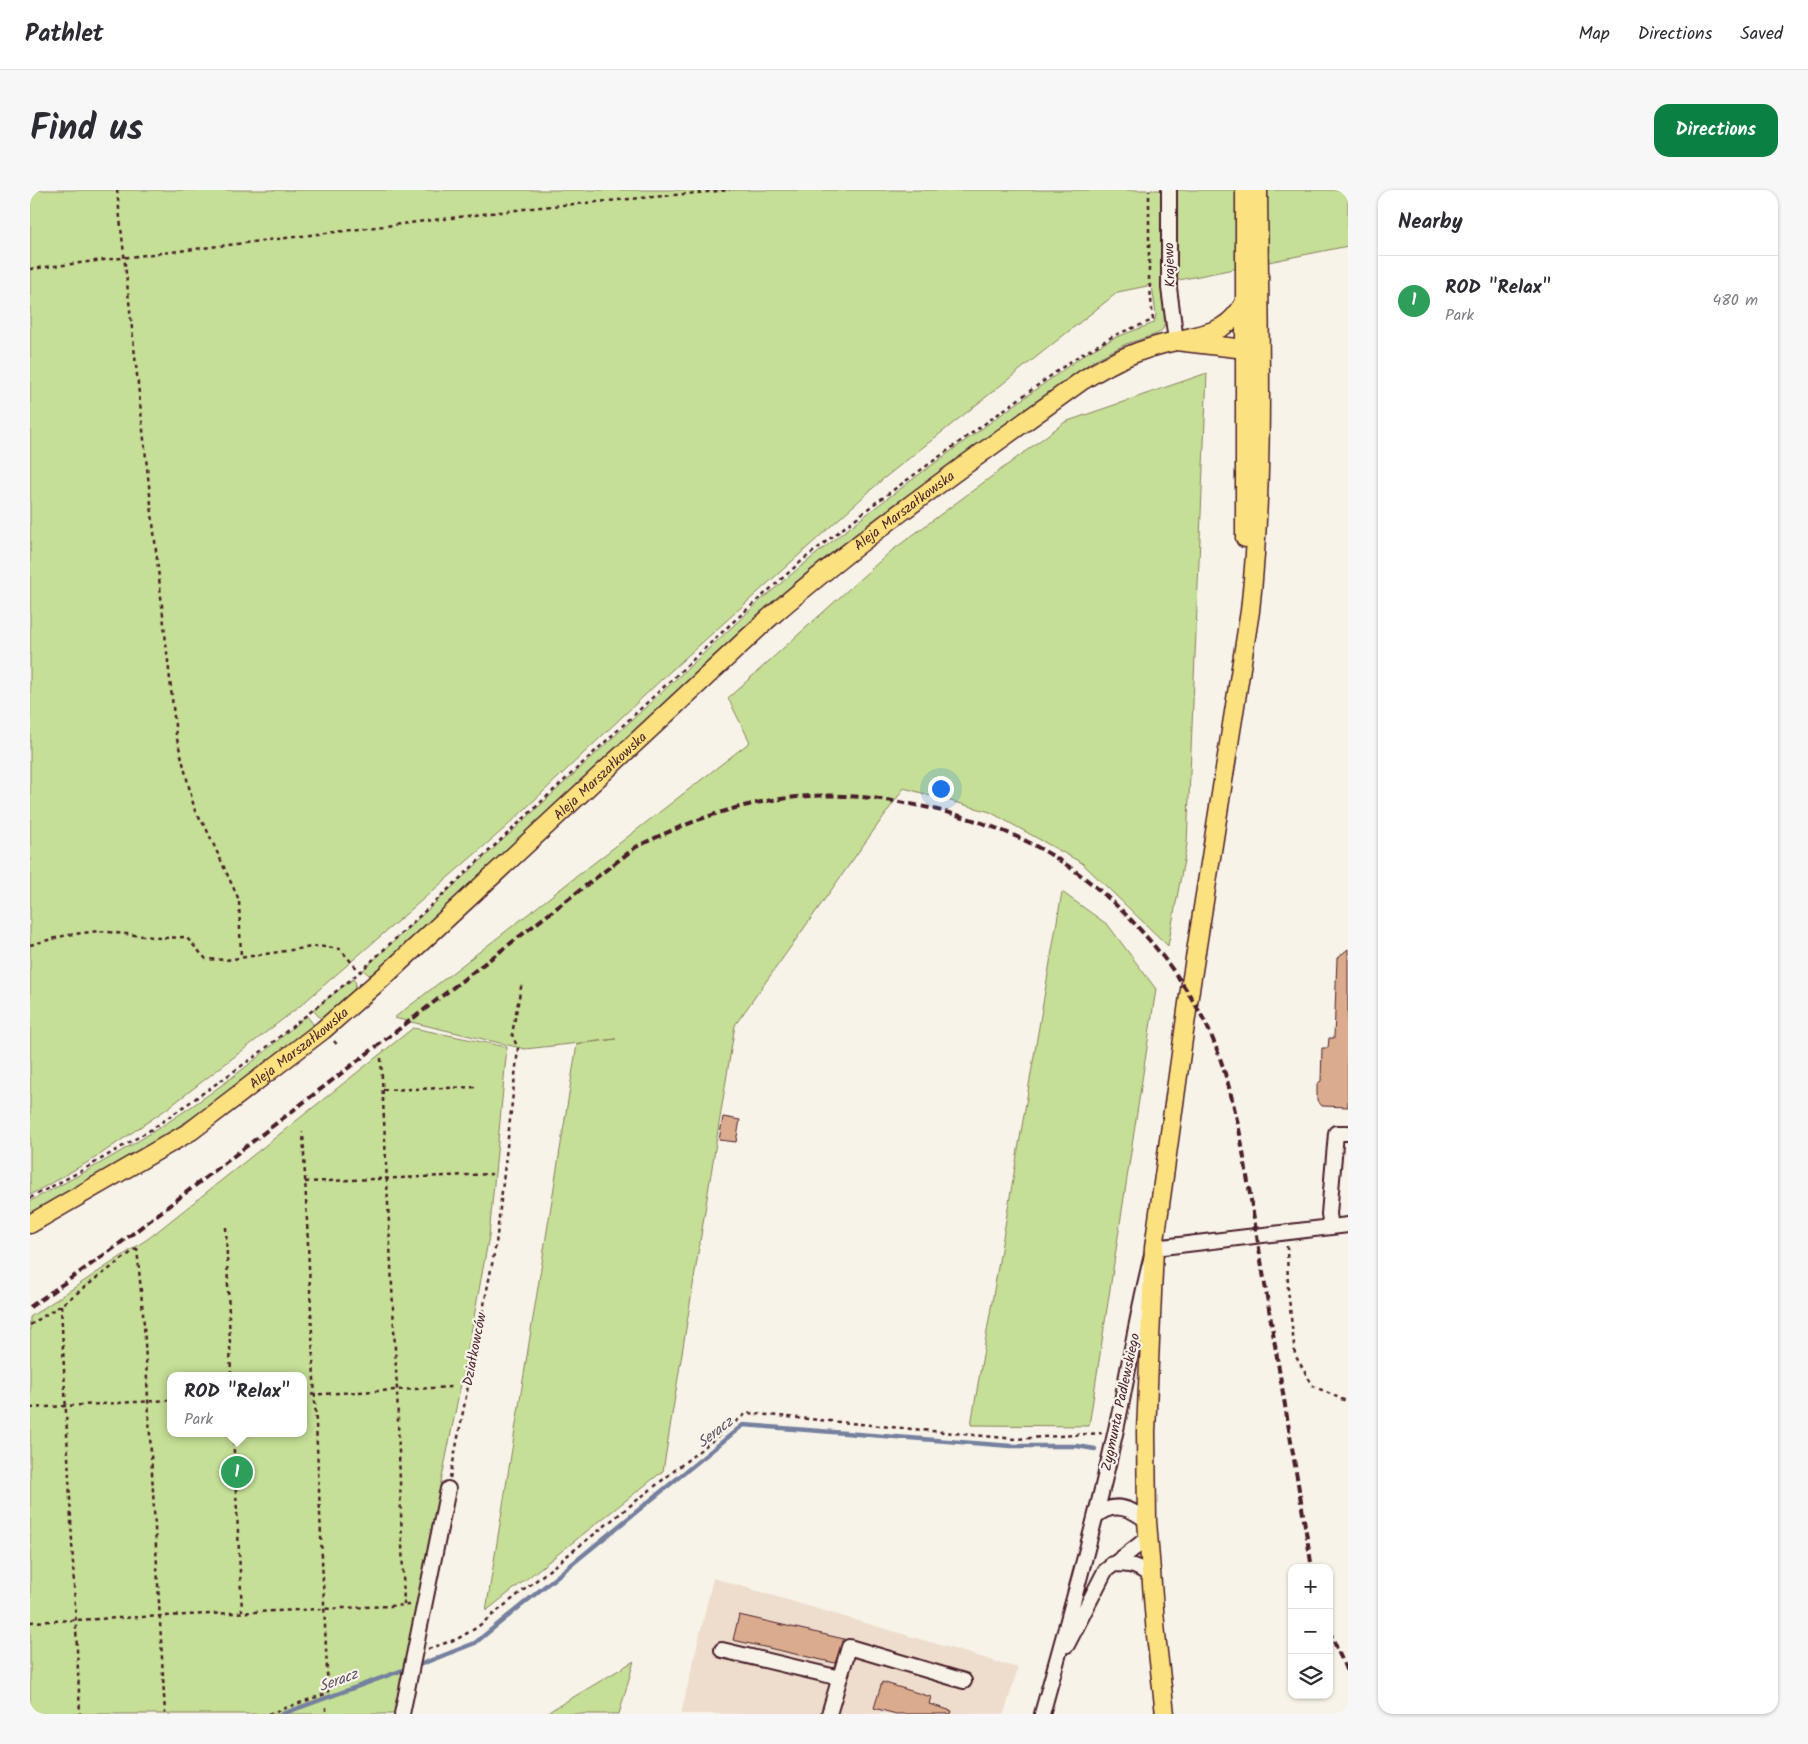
<!DOCTYPE html>
<html lang="en">
<head>
<meta charset="utf-8">
<style>
  :root { --surface:#fff; --page:#f7f7f7; --text:#2b2b33; --muted:#7c7c81; --line:#e1e1e2; --accent:#0b8043 }
  body { margin:0; font-family:Kalam,sans-serif; background:var(--page); color:var(--text) }
  .controls { position:absolute; right:15px; bottom:15px; display:grid; overflow:hidden; border-radius:10px; box-shadow:0 1px 4px #0004 }
  .controls button { width:45px; height:45px; display:grid; place-items:center; padding:0; border:0; border-bottom:1px solid var(--line); background:var(--surface); color:var(--text); font:25px sans-serif }
  .you { position:absolute; left:910px; top:598px; width:18px; height:18px; margin:-12px; border:4px solid #fff; border-radius:50%; background:#1a73e8; box-shadow:0 0 0 8px #1a73e833 }
  .badge { display:grid; place-items:center; width:32px; height:32px; border-radius:50%; background:var(--accent); color:#fff; font-size:16px; font-weight:700 }
  .pin { position:absolute; translate:-50% -50%; border:2px solid #fff; box-shadow:0 1px 5px #0006 }
  .popup { position:absolute; left:137px; top:1182px; width:140px; height:65px; box-sizing:border-box; display:grid; place-content:center; border-radius:10px; background:var(--surface); filter:drop-shadow(0 1px 4px #0005); font-size:16px; white-space:nowrap; color:var(--muted) }
  .popup b { font-size:19px; color:var(--text) }
  .popup::after { content:''; position:absolute; left:50%; top:100%; margin-left:-10px; border:10px solid transparent; border-top-color:var(--surface) }
  .list { margin:0; padding:0; list-style:none }
  h2 { display:flex; justify-content:space-between; align-items:center; height:65px; margin:0; padding:0 20px; font-size:21px }
  h2 small { font-size:16px; font-weight:400; color:var(--muted) }
  .list li { display:grid; grid-template-columns:32px 1fr auto; gap:15px; align-items:center; box-sizing:border-box; height:90px; padding:0 20px; border-top:1px solid var(--line) }
  .list b { display:block; font-size:19px; white-space:nowrap }
  .list p { margin:0; font-size:16px; white-space:nowrap; color:var(--muted) }
  .list em { font-size:16px; font-style:normal; color:var(--muted) }
  .icon { flex:none; width:28px; height:28px; fill:none; stroke:currentColor; stroke-width:2; stroke-linecap:round; stroke-linejoin:round }
  .map { position:relative; flex:none; width:1318px; height:1524px; overflow:hidden; border-radius:15px }
  header { display:flex; align-items:center; gap:30px; box-sizing:border-box; height:70px; padding:0 25px; background:var(--surface); border-bottom:1px solid var(--line) }
  header strong { font-size:24px }
  nav { display:flex; gap:28px; margin-inline-start:auto; font-size:18px }
  .intro { display:flex; align-items:center; justify-content:space-between; box-sizing:border-box; height:120px; padding:0 30px }
  h1 { margin:0; font-size:35px }
  .button { padding:12px 22px; border-radius:15px; background:var(--accent); color:#fff; font-size:18px; font-weight:700 }
  main { display:flex; gap:30px; padding:0 30px }
  aside { flex:1; background:var(--surface); border-radius:15px; box-shadow:0 1px 4px #0004 }
  .map>svg:first-child { display:block }
  .built { fill:#edc }
  .green { fill:#c5df96; stroke:#887f60; fill-rule:evenodd }
  .lines { fill:none; stroke-linecap:round; stroke-linejoin:round }
  .stream { stroke:#75809f; stroke-width:4.5 }
  .building { fill:#daab8c; stroke:#4a1f2b }
  .minor-casing { stroke:#4a1f2b; stroke-width:18 }
  .major-casing { stroke:#4a1f2b; stroke-width:21 }
  .path { stroke:#4a1f2b; stroke-width:2.5; stroke-dasharray:4 4; stroke-linecap:butt }
  .minor { stroke:#f7f3e8; stroke-width:14 }
  .major { stroke:#fbe180; stroke-width:18 }
  .rail { stroke:#4a1f2b; stroke-width:4; stroke-dasharray:8 4; stroke-linecap:butt }
  .labels { text-anchor:middle; stroke-width:4.5; stroke-linejoin:round; paint-order:stroke }
  .street-label { font-size:14px; fill:#4a1f2b; stroke:#f7f3e8 }
  .water-label { font-size:15px; font-style:italic; fill:#5f5065; stroke:#f7f3e8 }
</style>
</head>
<body>
<header>
<strong>Pathlet</strong>
<nav><a>Map</a><a>Directions</a><a>Saved</a></nav>
</header>
<div class="intro"><h1>Find us</h1><a class="button">Directions</a></div>
<main>
<div class="map">
<svg width="1318" height="1524" viewBox="0 0 1318 1524">
  <rect width="100%" height="100%" fill="#f7f3e8"/>
  <filter id="ink" filterUnits="userSpaceOnUse"><feTurbulence type="fractalNoise" baseFrequency=".02" numOctaves="2"/><feDisplacementMap in="SourceGraphic" scale="10" xChannelSelector="R" yChannelSelector="G"/><feConvolveMatrix kernelMatrix="1 2 1 2 8 2 1 2 1" color-interpolation-filters="sRGB"/></filter>
  <g filter="url(#ink)">
    <path class="built" d="M683,1388L988,1478L974,1524H651Z"/>
    <path class="green" d="M0,0H1318V56L1134,93L1137,125L1133,139L1127,144L1096,154L1064,170L859,319L778,382L344,784L339,785L333,780L731,410C834,321 945,244 1055,164L1084,148L1124,133L1126,125L1122,95L1088,102L853,289L633,488L475,638L270,816L138,918L65,968L0,1005Z
      M1177,183L1157,654L1138,756L1052,673L960,622L874,598L705,835L633,1281L456,1421L547,854L586,849L495,859L364,828L720,552L698,508L860,362L1035,232Z
      M1032,702L1078,735L1126,799L1059,1236L941,1235Z
      M323,789L326,793L324,802L291,829L283,820Z
      M276,825L284,835C197,910 101,970 0,1024V1011C98,961 196,901 276,825Z
      M383,838L477,857L459,1046L439,1154L364,1524H0V1127L119,1048ZM141,1186H273V1243H141Z
      M604,1471L589,1524H515Z"/>
    <g class="lines">
      <path class="stream" d="M389,1475L445,1453L713,1235L981,1256H1047L1065,1259
        M252,1524L373,1480"/>
    </g>
    <path class="building" d="M1318,759V917L1292,916L1287,910V894L1291,891L1292,858H1298L1299,848H1304L1307,768Z
      M693,927L710,930L706,952L689,950Z
      M709,1425L814,1449V1450L805,1473L703,1450Z
      M852,1492L901,1507L899,1514L922,1521L921,1524H866L844,1518Z"/>
    <g class="lines">
      <g class="minor-casing">
        <path id="minor" d="M1139,0V98L1146,151
          M1301,1037L1299,1024L1306,943H1318
          M1066,1326C1083,1311 1101,1318 1117,1331
          M1082,1374C1100,1374 1109,1375 1122,1388
          M1037,1455L1075,1381L1119,1347
          M692,1460L810,1488
          M372,1524L418,1299
          M799,1524L819,1457L934,1491
          M1012,1524C1038,1431 1064,1338 1085,1244C1099,1182 1107,1120 1124,1058L1318,1035"/>
      </g>
      <g class="major-casing">
        <g id="major">
          <path d="M1215,0V348"/>
          <path d="M1215,112C1197,144 1178,142 1146,151L1215,159L1225,152"/>
          <path id="s1" d="M0,1034L161,941L293,840L357,784L738,429C838,342 946,267 1053,190C1085,170 1109,159 1146,151"/>
          <path d="M1135,1524L1126,1445L1117,1331L1116,1242L1124,1058L1159,806L1220,421C1235,282 1229,140 1228,0"/>
        </g>
      </g>
      <path class="path" d="M87,0L146,545L165,621L176,638L209,710L211,768
        M0,79L511,17L700,0
        M0,755L37,745L69,741L131,748L156,747L176,769L196,770L288,756L310,759L330,782
        M304,851L309,857
        M351,868L367,1200L374,1415
        M353,900L448,897
        M275,992L462,984
        M0,1008L51,981L122,939L227,865L330,782L703,432L774,369L844,314L1044,169L1085,145L1123,130L1119,88V0
        M196,1037L201,1186
        M1257,1056L1258,1099L1265,1165L1283,1196L1318,1212
        M107,1058L114,1134L135,1524
        M31,1115L50,1524
        M0,1135L31,1115L107,1058
        M273,1205L421,1197
        M0,1218L141,1210
        M203,1243L212,1421
        M420,1288L466,1054L488,859L482,844L492,792
        M0,1432L381,1415
        M398,1459L427,1449L446,1438L717,1223L985,1249L1072,1243
        M296,1517V1524
        M238,1524L298,1503L273,942"/>
      <use href="#minor" class="minor"/>
      <use href="#major" class="major"/>
      <path class="rail" d="M0,1117L80,1061L606,657C655,633 704,614 758,608C797,603 837,606 875,613C918,621 959,633 998,652C1071,689 1137,759 1175,832C1192,866 1202,906 1210,944L1282,1378
        M1299,1440L1318,1484"/>
    </g>
  </g>
  <g class="labels">
    <g class="street-label">
      <text transform="translate(1139 75) rotate(-92)" y="5">Krajewo</text>
      <text dy="5" stroke="none"><textPath href="#s1" startOffset="1132">Aleja Marszałkowska</textPath></text>
      <text dy="5" stroke="none"><textPath href="#s1" startOffset="728">Aleja Marszałkowska</textPath></text>
      <text dy="5" stroke="none"><textPath href="#s1" startOffset="322">Aleja Marszałkowska</textPath></text>
      <text transform="translate(444 1159) rotate(-79)" y="5">Działkowców</text>
      <text transform="translate(1090 1212) rotate(-78)" y="5">Zygmunta Padlewskiego</text>
    </g>
    <g class="water-label">
      <text transform="translate(685 1242) rotate(-38)" y="5">Seracz</text>
      <text transform="translate(308 1490) rotate(-20)" y="5">Seracz</text>
    </g>
  </g>
</svg>
<div class="controls">
<button>+</button>
<button>−</button>
<button><svg class="icon" aria-label="layers" viewBox="0 0 24 24"><path d="M12 4l9 5-9 5-9-5zM3 14l9 5 9-5"/></svg></button>
</div>
<div class="you"></div>
<div class="pin badge" style="left:207px;top:1282px;background:#2e9e5b">1</div>
<div class="popup"><b>ROD &quot;Relax&quot;</b>Park</div>
</div>
<aside>
<h2>Nearby<small></small></h2>
<ul class="list">
<li><span class="badge" style="background:#2e9e5b">1</span><div><b>ROD &quot;Relax&quot;</b><p>Park</p></div><em>480 m</em></li>
</ul>
</aside>
</main>
</body>
</html>
